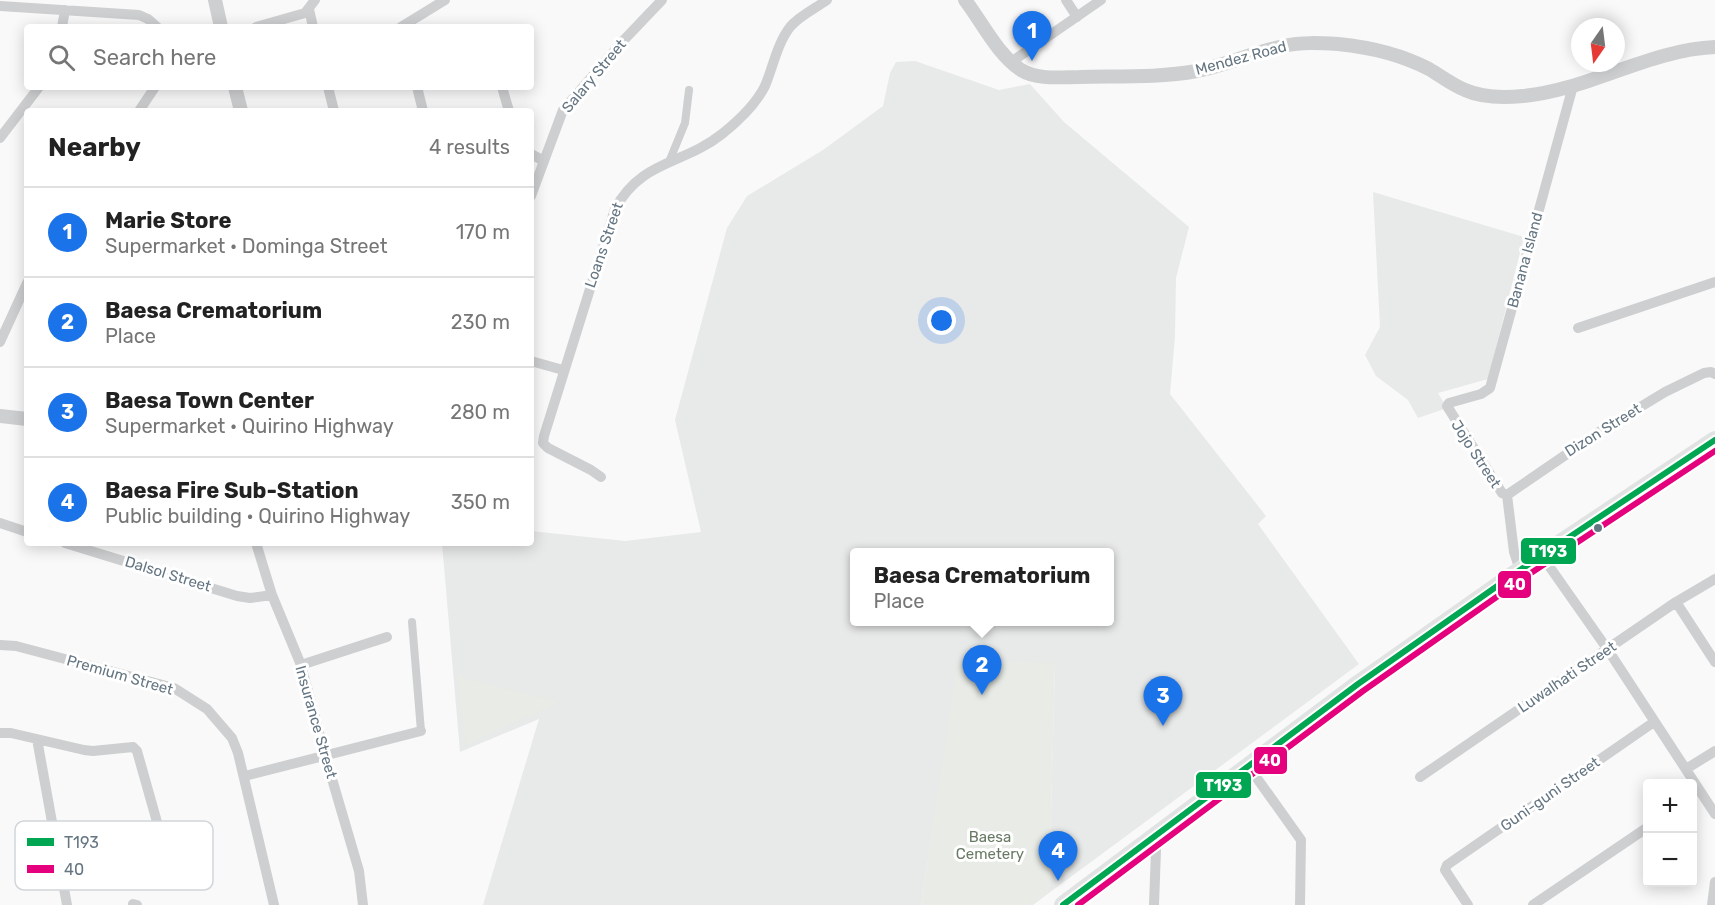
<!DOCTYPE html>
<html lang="en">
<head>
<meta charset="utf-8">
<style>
  :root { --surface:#fff; --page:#f2f2f2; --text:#222; --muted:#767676; --line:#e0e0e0; --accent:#1a73e8 }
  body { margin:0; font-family:Rubik,sans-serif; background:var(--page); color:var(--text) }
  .controls { position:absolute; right:18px; bottom:18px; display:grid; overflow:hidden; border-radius:6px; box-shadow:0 3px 15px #0003 }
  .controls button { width:54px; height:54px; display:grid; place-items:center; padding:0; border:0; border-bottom:2px solid var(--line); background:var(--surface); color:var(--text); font:30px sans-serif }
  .compass { position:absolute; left:1571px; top:18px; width:54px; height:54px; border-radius:50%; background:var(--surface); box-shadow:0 3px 15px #0003; rotate:194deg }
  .you { position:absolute; left:942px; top:321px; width:21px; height:21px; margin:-15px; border:4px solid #fff; border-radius:50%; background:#1a73e8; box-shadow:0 0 0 9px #1a73e833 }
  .badge { display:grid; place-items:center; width:39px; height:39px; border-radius:50%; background:var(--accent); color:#fff; font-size:20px; font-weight:700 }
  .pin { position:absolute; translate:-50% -50px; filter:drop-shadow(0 2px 3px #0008) }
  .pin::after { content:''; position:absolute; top:32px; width:21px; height:18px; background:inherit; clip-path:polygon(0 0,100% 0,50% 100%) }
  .popup { position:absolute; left:850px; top:548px; width:264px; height:78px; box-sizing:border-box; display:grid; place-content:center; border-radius:6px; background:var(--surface); filter:drop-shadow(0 2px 4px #0005); font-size:20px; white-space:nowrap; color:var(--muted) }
  .popup b { font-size:22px; color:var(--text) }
  .popup::after { content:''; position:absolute; left:50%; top:100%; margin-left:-12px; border:12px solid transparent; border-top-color:var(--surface) }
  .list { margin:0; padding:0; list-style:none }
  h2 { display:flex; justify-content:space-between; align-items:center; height:78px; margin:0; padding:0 24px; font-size:26px }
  h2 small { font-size:20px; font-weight:400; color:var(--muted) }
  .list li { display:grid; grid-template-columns:39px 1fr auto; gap:18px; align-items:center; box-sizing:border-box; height:90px; padding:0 24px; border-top:2px solid var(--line) }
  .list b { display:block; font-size:22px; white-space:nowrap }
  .list p { margin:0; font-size:20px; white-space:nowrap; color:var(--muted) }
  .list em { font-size:20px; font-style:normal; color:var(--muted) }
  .icon { flex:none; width:33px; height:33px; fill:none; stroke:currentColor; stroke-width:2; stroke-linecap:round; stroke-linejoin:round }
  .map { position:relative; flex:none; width:1715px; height:905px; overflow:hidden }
  .search { position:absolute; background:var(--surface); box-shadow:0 3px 15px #0003; left:24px; top:24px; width:510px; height:66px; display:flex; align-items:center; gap:15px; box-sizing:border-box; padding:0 21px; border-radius:6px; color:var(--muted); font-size:22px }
  .panel { position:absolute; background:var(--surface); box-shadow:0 3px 15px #0003; left:24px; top:108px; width:510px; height:438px; border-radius:6px }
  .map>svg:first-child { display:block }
  .built { fill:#e8e9e9; fill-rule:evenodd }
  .green { fill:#e8ebe6 }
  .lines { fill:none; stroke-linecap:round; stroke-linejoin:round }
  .pedestrian { stroke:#cecfd0; stroke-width:8 }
  .minor { stroke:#cecfd0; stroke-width:10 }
  .tertiary { stroke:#cecfd0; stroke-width:14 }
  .primary { stroke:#e1e2e2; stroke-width:18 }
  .bus-1-casing { stroke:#fff; stroke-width:10 }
  .bus-2-casing { stroke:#fff; stroke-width:10 }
  .bus-1 { stroke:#00a651; stroke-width:6 }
  .bus-2 { stroke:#e5007d; stroke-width:6 }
  .bus-dot { fill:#657683; stroke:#fff; stroke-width:2 }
  .labels { text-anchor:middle; stroke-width:6; stroke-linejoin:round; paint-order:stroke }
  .street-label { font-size:15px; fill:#657683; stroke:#fff }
  .park-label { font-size:15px; fill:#687a64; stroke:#fff }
  .key { fill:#fff; stroke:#d1d6da; stroke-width:1.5 }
  .key-label { font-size:16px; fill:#657683 }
  .line-badge { stroke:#fff; stroke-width:2 }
  .badge-label { font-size:16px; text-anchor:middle; font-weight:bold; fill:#fff }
</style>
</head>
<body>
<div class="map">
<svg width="1715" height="905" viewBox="0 0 1715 905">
  <rect width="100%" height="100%" fill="#f9f9f9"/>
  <path class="built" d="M915,61L999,90L1030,84L1064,122L1189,227L1176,278L1175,336L1170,394L1266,516L1258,524L1359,664L1049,893L1055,664L959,660L921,905H483L539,719L460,752L442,543H531V531L625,541L701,532L675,420L727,228L747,196L823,150L883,106L890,73L896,62ZM854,552H1110V622H854Z
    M1373,192L1524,237L1488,379L1438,393L1447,408L1418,418L1408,400L1376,376L1365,355L1380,327Z"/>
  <path class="green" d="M958,660L1055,663L1049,893L1033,905H921Z
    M457,676L559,702L466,745Z"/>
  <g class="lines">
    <path class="pedestrian" d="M669,162L685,123L689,90
      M412,622L421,731"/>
    <path class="minor" d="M1066,0L1077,17
      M0,6L139,15L148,19L157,27
      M309,9L313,27
      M62,27L65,10
      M256,27L305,13L315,0
      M401,27L445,0
      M1011,62L1101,0
      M328,87L334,111
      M417,87L423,111
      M502,87L509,111
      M139,111L155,87
      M0,138L39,87
      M531,154L544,161
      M531,196L563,110L622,42L662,0
      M1578,328L1715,282
      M0,342L27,283
      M531,361L563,370
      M601,477L591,470L548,448L543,443L544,436L615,209C641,160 683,165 722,134C737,122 756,104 765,86C773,67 777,44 790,27C799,16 816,8 827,0
      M1507,495L1599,432L1665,392L1704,373L1711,372L1715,374
      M0,523L27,532
      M65,543L237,596L250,598L272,595
      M256,543L272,595L301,665L325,755L359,871L363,905
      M1542,556L1608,650L1715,814
      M1520,570L1514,552L1507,495L1502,493L1447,406L1449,403L1481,394L1490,388L1573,86
      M1676,602L1715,662
      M0,645L16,646L174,688L207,709L232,738L238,753L274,905
      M301,665L387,637
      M0,733H11L84,750L93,751L133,747L137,751L157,822L153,831L114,839
      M37,739L67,905
      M1249,767L1301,840L1300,905
      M1686,769L1715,751
      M245,776L421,731
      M1420,777L1676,602L1715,579
      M1151,839L1156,850L1154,905
      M133,904L137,905
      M1468,905L1445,870L1447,865L1654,722
      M1533,905L1648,827
      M1712,905L1715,882"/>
    <path class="tertiary" d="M215,0L221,27
      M965,0C982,22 997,54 1021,70C1037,80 1061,77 1079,77C1118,76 1158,78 1197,71C1227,65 1254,52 1284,46C1301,42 1320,43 1338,44C1369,47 1402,55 1429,69C1441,76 1452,85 1465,90C1483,98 1503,98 1523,96C1589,90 1648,50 1715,47
      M235,87L241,111
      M0,416L27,419"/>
    <path class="primary" d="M1063,905L1358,684L1520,570L1715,440"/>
    <g class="bus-1-casing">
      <path id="bus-1" d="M1063,905L1358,684L1520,570L1715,440"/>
    </g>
    <g class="bus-2-casing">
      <path id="bus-2" d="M1078,905L1363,691L1525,577L1715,451"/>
    </g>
    <use href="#bus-1" class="bus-1"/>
    <use href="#bus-2" class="bus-2"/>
  </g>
  <circle class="bus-dot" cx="1598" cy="528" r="5"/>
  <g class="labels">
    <g class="street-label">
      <text transform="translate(1241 58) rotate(-15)" y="5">Mendez Road</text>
      <text transform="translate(594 76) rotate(-50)" y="5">Salary Street</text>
      <text transform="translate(604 245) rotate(-71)" y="5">Loans Street</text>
      <text transform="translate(1525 260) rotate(-75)" y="5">Banana Island</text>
      <text transform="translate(1603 430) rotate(-32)" y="5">Dizon Street</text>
      <text transform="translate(1476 454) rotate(57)" y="5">Jojo Street</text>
      <text transform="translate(168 574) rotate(17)" y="5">Dalsol Street</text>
      <text transform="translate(120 675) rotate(16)" y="5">Premium Street</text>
      <text transform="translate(1567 677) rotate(-34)" y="5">Luwalhati Street</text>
      <text transform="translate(316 722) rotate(74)" y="5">Insurance Street</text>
      <text transform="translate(1550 794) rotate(-35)" y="5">Guni-guni Street</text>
    </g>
    <g class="park-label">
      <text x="990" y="842">Baesa<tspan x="990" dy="17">Cemetery</tspan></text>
    </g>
  </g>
  <rect x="15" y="821" width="198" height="69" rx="9" class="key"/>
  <rect x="27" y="838" width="27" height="8" fill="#00a651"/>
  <rect x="27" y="865" width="27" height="8" fill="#e5007d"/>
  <g class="key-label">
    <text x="64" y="848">T193</text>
    <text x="64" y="875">40</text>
  </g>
  <g class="line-badge">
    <rect x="1520" y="537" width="57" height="28" rx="6" fill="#00a651"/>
    <rect x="1497" y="570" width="35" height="29" rx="6" fill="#e5007d"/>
    <rect x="1253" y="746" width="35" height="29" rx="6" fill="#e5007d"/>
    <rect x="1195" y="771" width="57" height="28" rx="6" fill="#00a651"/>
  </g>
  <g class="badge-label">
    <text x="1548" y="557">T193</text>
    <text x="1515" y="590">40</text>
    <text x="1270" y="766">40</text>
    <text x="1223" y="791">T193</text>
  </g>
</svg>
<div class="controls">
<button>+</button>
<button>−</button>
</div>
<svg class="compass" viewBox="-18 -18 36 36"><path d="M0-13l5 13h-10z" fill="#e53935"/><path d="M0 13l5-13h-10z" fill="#767676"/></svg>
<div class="you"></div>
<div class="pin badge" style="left:1032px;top:61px">1</div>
<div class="pin badge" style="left:982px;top:695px">2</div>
<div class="popup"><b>Baesa Crematorium</b>Place</div>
<div class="pin badge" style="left:1163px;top:726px">3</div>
<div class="pin badge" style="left:1058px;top:881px">4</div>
<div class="search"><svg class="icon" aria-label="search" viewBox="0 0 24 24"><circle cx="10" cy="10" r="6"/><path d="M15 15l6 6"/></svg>Search here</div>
<section class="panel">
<h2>Nearby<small>4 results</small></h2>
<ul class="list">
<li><span class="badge">1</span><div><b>Marie Store</b><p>Supermarket · Dominga Street</p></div><em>170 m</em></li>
<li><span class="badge">2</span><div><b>Baesa Crematorium</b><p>Place</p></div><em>230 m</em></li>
<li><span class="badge">3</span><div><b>Baesa Town Center</b><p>Supermarket · Quirino Highway</p></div><em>280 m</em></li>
<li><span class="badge">4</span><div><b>Baesa Fire Sub-Station</b><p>Public building · Quirino Highway</p></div><em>350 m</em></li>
</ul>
</section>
</div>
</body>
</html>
